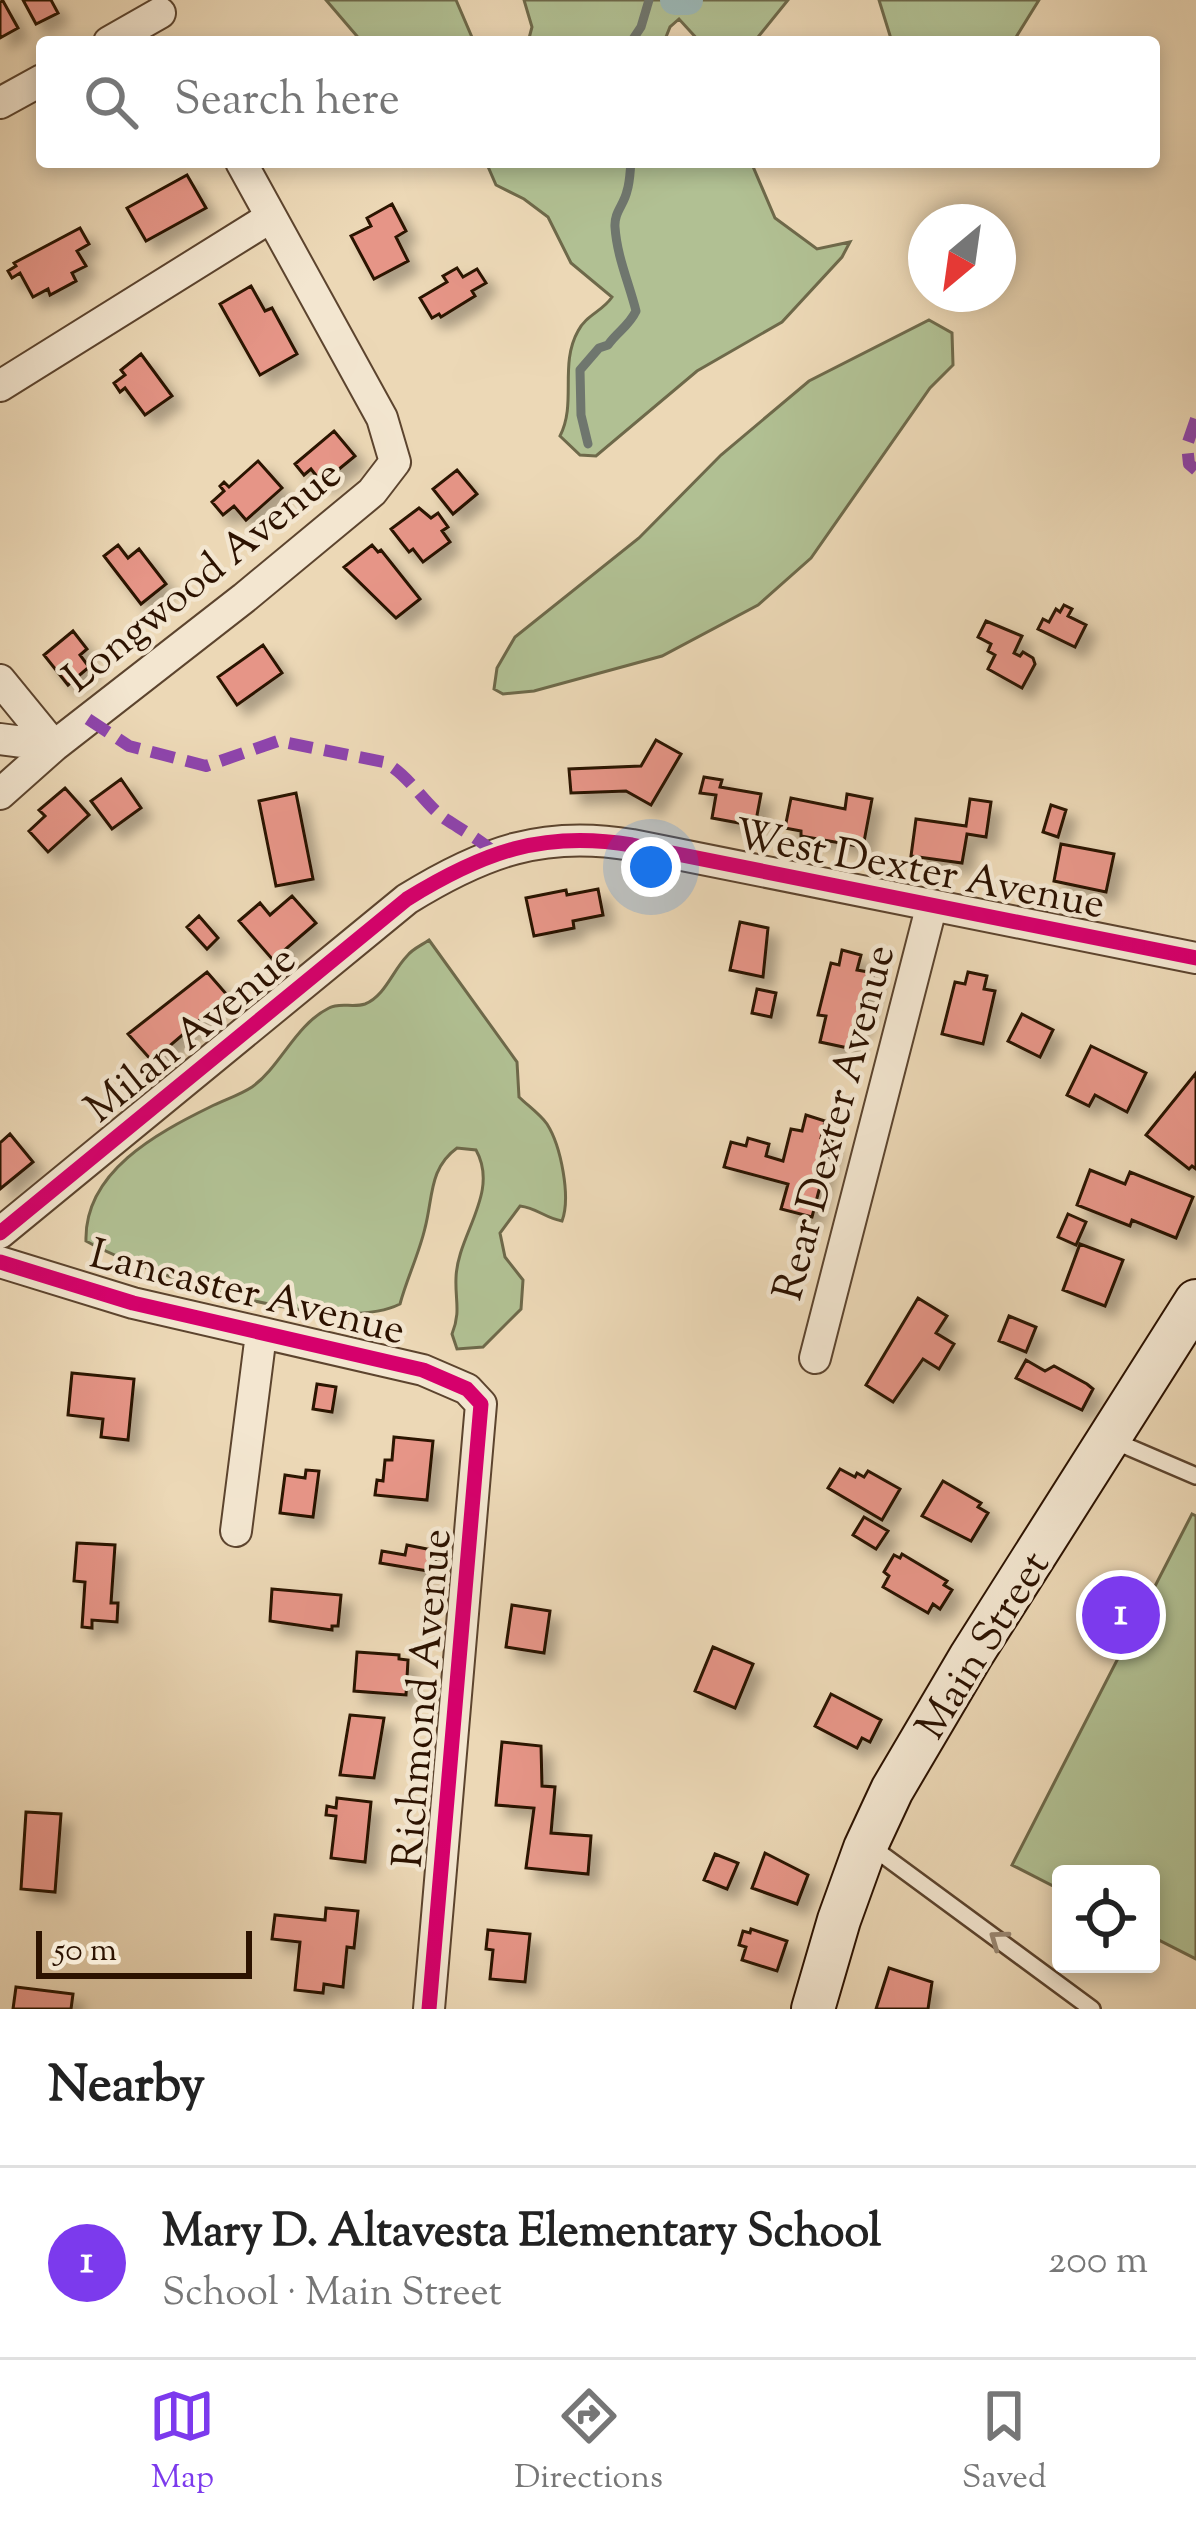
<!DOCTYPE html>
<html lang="en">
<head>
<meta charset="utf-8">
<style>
  :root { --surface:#fff; --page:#f2f2f2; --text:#222; --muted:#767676; --line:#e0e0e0; --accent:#7c3aed }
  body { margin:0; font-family:"Sorts Mill Goudy",serif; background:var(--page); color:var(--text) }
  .controls { position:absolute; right:36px; bottom:36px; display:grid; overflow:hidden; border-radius:12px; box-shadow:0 6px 18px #0003 }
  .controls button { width:108px; height:108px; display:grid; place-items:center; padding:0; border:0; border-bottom:3px solid var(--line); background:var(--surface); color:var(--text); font:60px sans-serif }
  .compass { position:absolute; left:908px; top:204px; width:108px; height:108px; border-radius:50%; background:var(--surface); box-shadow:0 6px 18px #0003; rotate:209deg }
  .scale { position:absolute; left:36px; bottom:30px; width:216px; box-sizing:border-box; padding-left:12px; border:6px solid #2c1200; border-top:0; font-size:33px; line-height:42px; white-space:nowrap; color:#2c1200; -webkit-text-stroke:9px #f3e6d0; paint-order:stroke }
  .you { position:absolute; left:651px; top:867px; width:42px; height:42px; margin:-30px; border:9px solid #fff; border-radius:50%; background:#1a73e8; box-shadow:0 0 0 18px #1a73e833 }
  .badge { display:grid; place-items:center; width:78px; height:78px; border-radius:50%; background:var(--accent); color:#fff; font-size:39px; font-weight:700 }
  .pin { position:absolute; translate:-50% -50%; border:6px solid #fff; box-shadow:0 3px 12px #0006 }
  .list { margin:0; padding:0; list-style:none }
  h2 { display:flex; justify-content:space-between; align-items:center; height:156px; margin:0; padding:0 48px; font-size:51px }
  h2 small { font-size:39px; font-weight:400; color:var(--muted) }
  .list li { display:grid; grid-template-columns:78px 1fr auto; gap:36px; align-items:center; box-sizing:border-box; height:192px; padding:0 48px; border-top:3px solid var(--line) }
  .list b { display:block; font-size:45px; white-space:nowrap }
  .list p { margin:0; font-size:39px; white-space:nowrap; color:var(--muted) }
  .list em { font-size:39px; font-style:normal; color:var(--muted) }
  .icon { flex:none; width:66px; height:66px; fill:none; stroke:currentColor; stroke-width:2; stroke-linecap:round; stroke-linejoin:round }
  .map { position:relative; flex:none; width:1196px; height:2009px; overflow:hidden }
  .search { position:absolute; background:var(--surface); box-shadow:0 6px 18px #0003; left:36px; right:36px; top:36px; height:132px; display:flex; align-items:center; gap:30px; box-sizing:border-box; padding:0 42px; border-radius:12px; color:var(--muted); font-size:45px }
  .sheet { height:348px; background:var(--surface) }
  nav { display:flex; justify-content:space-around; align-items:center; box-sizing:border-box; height:168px; border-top:3px solid var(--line); background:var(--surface); font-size:33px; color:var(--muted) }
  nav a { display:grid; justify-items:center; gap:6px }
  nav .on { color:var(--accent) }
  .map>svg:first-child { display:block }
  .green { fill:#b1c093; stroke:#6e694a; stroke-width:3 }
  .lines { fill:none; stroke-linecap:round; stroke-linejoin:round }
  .stream { stroke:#6f766e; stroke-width:9 }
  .canal { stroke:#9bb8b7; stroke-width:30 }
  .building { fill:#e69587; stroke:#2c1200; stroke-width:3; filter:url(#shadow) }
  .lane-casing { stroke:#5c442e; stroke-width:20 }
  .street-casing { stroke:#5c442e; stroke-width:34 }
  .secondary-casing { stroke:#2c1200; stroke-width:46 }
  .lane { stroke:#f3e6d0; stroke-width:15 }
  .street { stroke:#f3e6d0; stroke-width:30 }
  .secondary { stroke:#f3e6d0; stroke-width:42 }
  .quiet { stroke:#8e44ad; stroke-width:12; stroke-dasharray:24 12; stroke-linecap:butt }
  .cycleway-casing { stroke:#f3e6d0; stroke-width:22 }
  .cycleway { stroke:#d6006c; stroke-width:15 }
  .oneway { stroke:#998772 }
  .labels { text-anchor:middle; stroke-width:9; stroke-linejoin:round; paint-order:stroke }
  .street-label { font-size:42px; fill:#2c1200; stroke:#f3e6d0 }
</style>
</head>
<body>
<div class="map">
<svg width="1196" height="2009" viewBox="0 0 1196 2009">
  <defs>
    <filter id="shadow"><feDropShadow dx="10" dy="10" stdDeviation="6" flood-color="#0004"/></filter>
  </defs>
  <rect width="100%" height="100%" fill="#ecd8b6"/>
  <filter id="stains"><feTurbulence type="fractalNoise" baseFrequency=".00167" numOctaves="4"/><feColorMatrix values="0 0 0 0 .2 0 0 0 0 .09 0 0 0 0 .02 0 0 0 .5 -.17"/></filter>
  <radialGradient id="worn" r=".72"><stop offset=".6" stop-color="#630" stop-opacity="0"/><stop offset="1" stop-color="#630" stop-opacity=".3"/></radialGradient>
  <path class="green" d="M326,0H456L474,42H362Z
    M524,0H788L754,42H700L679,19L670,27L664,42H528L532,27Z
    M879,0H1039L1013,42H892Z
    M486,162H751L775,218L817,249L850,242L842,257L782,322L697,371L596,456L580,455L560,436C577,403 559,365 578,331C586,315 603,311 612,297L571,263L548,217L524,199L496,185Z
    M929,320L952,333L953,365L930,388L811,558L758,605L662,656L534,691L503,694L494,689L497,668L515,637L639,538L721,455L809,381Z
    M429,940L517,1062L519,1097C527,1105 540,1114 547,1124C561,1146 571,1197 562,1221C545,1218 537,1208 520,1206L500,1233L505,1257L523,1280L521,1309L483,1347L457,1349L452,1334C461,1312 455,1300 456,1278C457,1235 500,1193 476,1150L457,1148C429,1168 433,1198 425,1228C419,1254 407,1278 400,1304C334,1337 149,1276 86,1241C84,1172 157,1133 210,1107C224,1100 240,1095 252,1087C281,1066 295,1025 329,1008C339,1002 353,1008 365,1004C385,996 393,970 407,956C412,949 422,945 429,940Z
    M1192,1514L1196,1516V1959L1151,1936V1874H1061V1890L1012,1865Z"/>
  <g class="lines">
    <path class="stream" d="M631,42L641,27L649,0
      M588,444L581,415L580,370L599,348L608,345C617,332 629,326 636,311C629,283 617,257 615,227C614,212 624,205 627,191C630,182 630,171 631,162"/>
    <path class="canal" d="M675,0H688"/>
  </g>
  <path class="building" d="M23,0H51L58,13L36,24Z
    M3,1L18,28L0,38V2Z
    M187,175L206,208L146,241L127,208Z
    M392,204L406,231L396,237L408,261L374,279L351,236L371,226L367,218Z
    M80,228L89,244L77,251L86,266L72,273L76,281L50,295L48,289L33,297L20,273L12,278L8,271L16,266L14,263Z
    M457,268L463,277L477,269L486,283L472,291L475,296L441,317L439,314L432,318L420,298L447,282L443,276Z
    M251,286L265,311L272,308L297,354L260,375L220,304Z
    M141,354L172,396L145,415L125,388L120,392L114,383L125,375L121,370Z
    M334,431L355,456L322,483L311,469L304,475L295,464Z
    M258,461L282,488L246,520L234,506L223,515L212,502L224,491L220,486L224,482L229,487Z
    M457,470L477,494L453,514L433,489Z
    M419,508L431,518L438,513L448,527L442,531L450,542L423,562L413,549L409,552L391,529Z
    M118,545L128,558L139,549L166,584L141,604L104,556Z
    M372,545L378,552L381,550L420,599L396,618L344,567Z
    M1064,605L1072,609L1068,616L1086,625L1075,647L1038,629L1043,619L1049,622L1056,609L1060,612Z
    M986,621L1022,636L1014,653L1020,656L1023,652L1033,658L1035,664L1022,688L988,669L995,655L988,651L991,644L978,637Z
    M73,631L87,649L80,655L89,667L68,685L44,655Z
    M263,645L282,673L237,705L218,677Z
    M656,740L681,754L651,805L626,791L571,793L569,769L641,766Z
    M704,777L722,780L720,787L761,794L755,826L712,818L716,795L700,793Z
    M121,779L141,808L112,829L91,801Z
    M65,788L89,815L48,852L29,831L45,816L39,810Z
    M296,793L313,879L276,886L259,801Z
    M847,794L872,799L863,847L801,836V831L785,828L791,798L845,809Z
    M970,799L991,802L986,837L967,834L962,863L911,856L916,819L966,826Z
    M1051,805L1066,810L1058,837L1043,832Z
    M1061,844L1114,854L1106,892L1054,881Z
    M598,889L603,915L573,921L574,928L534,936L526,898L566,890L567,895Z
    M292,896L316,923L273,960L239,921L260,903L270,915Z
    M199,916L218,938L207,949L187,927Z
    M740,922L768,928L763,977L730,970Z
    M842,950L861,955L857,970L874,973L861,1025L854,1023L848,1048L820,1042L826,1016L818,1015L831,963L839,965Z
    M207,972L228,996L152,1061L128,1034Z
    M968,972L987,976L984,989L995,991L983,1044L942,1034L955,982L965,984Z
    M757,989L776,993L771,1017L752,1013Z
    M1022,1014L1053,1030L1040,1057L1008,1041Z
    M1091,1046L1146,1073L1127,1112L1095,1095L1089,1106L1067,1095Z
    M1196,1073V1169L1192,1166L1189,1169L1146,1135Z
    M806,1115L825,1121L821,1138L832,1141L812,1217L781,1209L788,1184L724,1167L731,1142L746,1146L748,1138L769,1144L766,1156L783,1161L791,1129L802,1131Z
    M10,1134L33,1162L0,1189V1143Z
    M1090,1170L1125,1184L1130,1172L1193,1197L1176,1238L1132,1220L1130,1226L1077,1205Z
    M1068,1214L1086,1222L1076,1245L1058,1237Z
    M1080,1244L1123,1260L1105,1306L1063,1290Z
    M918,1298L947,1316L936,1333L954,1344L939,1369L923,1359L893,1402L866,1385Z
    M1009,1316L1036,1327L1026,1352L999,1341Z
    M1026,1360L1045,1371L1054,1366L1087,1384L1093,1389L1082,1410L1016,1378Z
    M72,1373L134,1379L128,1440L101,1437L103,1419L68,1415Z
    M317,1384L336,1387L332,1412L313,1409Z
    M394,1437L433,1441L427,1500L375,1495L377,1480L383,1481L385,1460H392Z
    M840,1469L855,1477L857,1473L864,1477L868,1471L900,1489L882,1520L828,1488Z
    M306,1470L319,1471L313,1517L280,1513L285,1475L305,1478Z
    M943,1481L981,1503L978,1507L988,1513L971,1541L922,1516Z
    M864,1517L888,1531L876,1549L853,1535Z
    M77,1543L115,1545L111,1603H118L117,1622L92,1620V1628L82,1627L85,1582L74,1581Z
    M407,1545L437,1551L434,1572L380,1563L382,1551L405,1555Z
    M902,1554L947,1581L944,1585L952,1590L940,1609L933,1604L928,1613L883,1587L889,1576L884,1572L894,1555L900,1558Z
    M272,1589L341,1595L338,1626H332V1630L270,1621Z
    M512,1605L550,1611L544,1653L506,1647Z
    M713,1647L753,1664L735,1708L695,1691Z
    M357,1652L399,1655V1659L408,1660L406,1695L354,1691Z
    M831,1694L881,1720L870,1742L862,1738L857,1748L815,1726Z
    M350,1715L384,1718L374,1778L340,1775Z
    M502,1742L541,1746L542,1786L555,1787L551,1833L591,1836L588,1874L526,1868L534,1808L496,1805Z
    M337,1798L371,1802L365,1862L331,1858L336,1816L326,1815L327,1806L336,1808Z
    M26,1812L61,1814L55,1892L21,1889Z
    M765,1853L808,1875L797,1904L752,1888Z
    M715,1854L738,1863L727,1889L704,1880Z
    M326,1908L358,1911L354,1948L347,1947L343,1987L324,1984L323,1993L295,1990L300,1942L272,1939L275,1915L325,1920Z
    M751,1929L787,1941L777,1971L742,1960L746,1947L739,1945L743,1931L750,1933Z
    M488,1930L530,1934L525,1982L490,1979L493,1950L486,1949Z
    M889,1968L932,1982L928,2009H876Z
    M16,1987L73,1994L71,2009H13Z"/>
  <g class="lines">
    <g class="lane-casing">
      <path id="lane" d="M1112,1440L1196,1476
        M872,1847L1092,2009"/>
    </g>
    <g class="street-casing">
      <path id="street" d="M109,42L160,13
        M0,103L42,80
        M0,386L271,217
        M0,680L54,746
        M0,739L54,746
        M0,794L54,746L244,598L372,492L395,462L382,418L241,162
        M0,1233L407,899C483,852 543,830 632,845L1196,958
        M0,1262L133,1303L423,1370L467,1389L481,1404L429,2009
        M815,1358L931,908
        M236,1531L261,1334"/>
    </g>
    <g class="secondary-casing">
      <path id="secondary" d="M813,2009L839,1920L865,1848L892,1790L971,1656L1196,1301"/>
    </g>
    <use href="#lane" class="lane"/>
    <use href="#street" class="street"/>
    <use href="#secondary" class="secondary"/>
    <path class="quiet" d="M1196,419L1187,445L1189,464L1196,470
      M88,719L129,746L206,766L278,741L384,762C410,775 423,804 447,820C464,831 480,840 495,853"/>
    <g class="cycleway-casing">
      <path id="cycleway" d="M0,1233L407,899C483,852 543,830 632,845L1196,958
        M0,1262L133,1303L423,1370L467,1389L481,1404L429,2009"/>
    </g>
    <use href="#cycleway" class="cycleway"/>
  </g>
  <defs><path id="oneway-chevron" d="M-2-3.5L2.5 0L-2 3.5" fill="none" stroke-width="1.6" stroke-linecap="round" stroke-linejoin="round" transform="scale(3)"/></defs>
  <use class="oneway" href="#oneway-chevron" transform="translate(998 1939) rotate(-144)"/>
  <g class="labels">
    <g class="street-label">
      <text transform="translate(201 574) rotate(-39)" y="15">Longwood Avenue</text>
      <text transform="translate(920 867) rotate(11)" y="15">West Dexter Avenue</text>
      <text transform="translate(189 1032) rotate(-39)" y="15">Milan Avenue</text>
      <text transform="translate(832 1122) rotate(-75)" y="15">Rear Dexter Avenue</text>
      <text transform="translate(248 1290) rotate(14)" y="15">Lancaster Avenue</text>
      <text transform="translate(981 1644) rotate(-58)" y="15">Main Street</text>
      <text transform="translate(420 1698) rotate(-85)" y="15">Richmond Avenue</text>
    </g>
  </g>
  <rect width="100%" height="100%" filter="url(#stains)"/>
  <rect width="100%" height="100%" fill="url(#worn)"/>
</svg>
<div class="controls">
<button><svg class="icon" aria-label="locate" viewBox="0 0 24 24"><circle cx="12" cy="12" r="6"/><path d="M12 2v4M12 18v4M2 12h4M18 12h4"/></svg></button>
</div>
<svg class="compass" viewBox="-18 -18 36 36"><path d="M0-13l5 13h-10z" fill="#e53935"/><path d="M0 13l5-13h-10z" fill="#767676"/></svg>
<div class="scale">50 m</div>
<div class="you"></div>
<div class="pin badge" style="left:1121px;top:1615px">1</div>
<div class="search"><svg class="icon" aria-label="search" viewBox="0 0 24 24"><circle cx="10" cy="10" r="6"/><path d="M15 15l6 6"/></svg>Search here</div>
</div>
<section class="sheet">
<h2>Nearby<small></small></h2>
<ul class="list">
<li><span class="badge">1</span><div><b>Mary D. Altavesta Elementary School</b><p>School · Main Street</p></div><em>200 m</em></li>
</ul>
</section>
<nav>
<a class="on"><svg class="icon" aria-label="map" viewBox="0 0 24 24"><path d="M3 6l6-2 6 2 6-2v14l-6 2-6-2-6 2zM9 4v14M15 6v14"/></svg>Map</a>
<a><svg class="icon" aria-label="directions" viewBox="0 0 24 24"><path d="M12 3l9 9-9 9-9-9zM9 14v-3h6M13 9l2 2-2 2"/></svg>Directions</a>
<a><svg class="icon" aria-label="saved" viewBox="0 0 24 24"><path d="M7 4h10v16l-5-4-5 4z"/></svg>Saved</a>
</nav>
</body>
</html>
